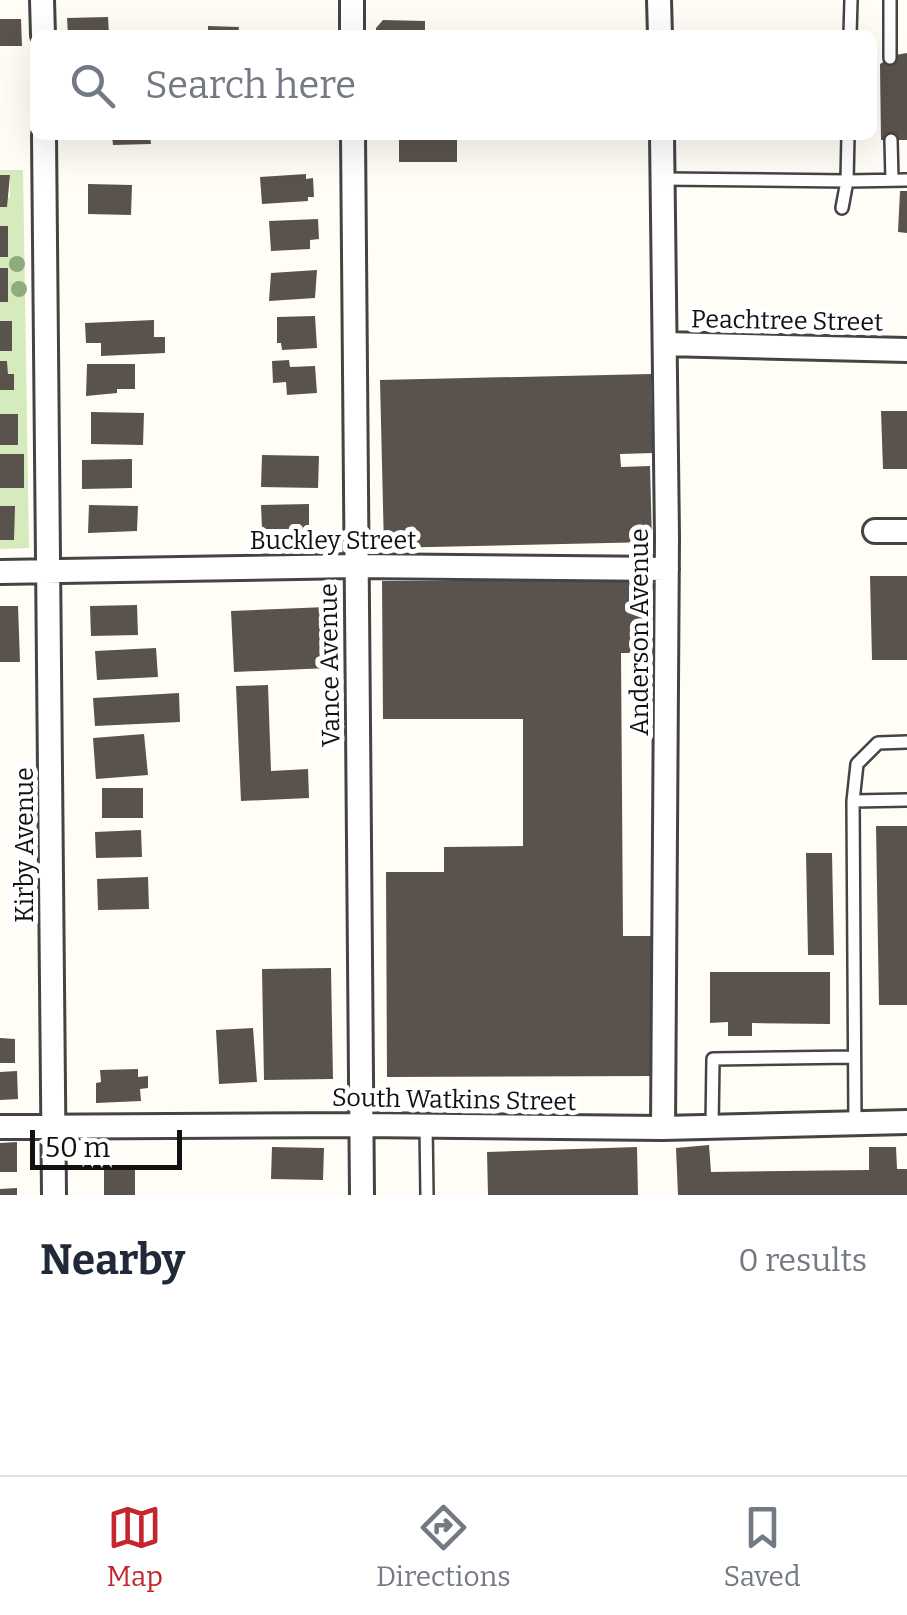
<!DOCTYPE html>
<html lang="en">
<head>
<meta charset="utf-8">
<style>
  :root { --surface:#fff; --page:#f2f2f3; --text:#1f2937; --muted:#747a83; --line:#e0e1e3; --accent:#c4262e }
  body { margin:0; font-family:Bitter,serif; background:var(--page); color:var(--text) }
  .scale { position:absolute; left:30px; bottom:25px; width:152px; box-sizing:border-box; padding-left:10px; border:5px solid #111; border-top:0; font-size:28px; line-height:35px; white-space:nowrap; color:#111; -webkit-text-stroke:8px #fff; paint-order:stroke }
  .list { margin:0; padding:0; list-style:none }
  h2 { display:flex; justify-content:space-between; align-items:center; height:130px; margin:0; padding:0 40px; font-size:42px }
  h2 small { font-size:32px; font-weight:400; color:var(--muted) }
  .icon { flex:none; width:55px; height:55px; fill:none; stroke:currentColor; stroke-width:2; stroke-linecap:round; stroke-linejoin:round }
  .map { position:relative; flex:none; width:907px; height:1195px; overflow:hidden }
  .search { position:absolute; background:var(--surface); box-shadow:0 10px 40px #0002; left:30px; right:30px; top:30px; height:110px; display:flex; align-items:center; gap:25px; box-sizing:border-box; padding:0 35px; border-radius:15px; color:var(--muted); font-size:38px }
  .sheet { height:280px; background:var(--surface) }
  nav { display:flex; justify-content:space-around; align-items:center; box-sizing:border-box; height:140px; border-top:2px solid var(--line); background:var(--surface); font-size:28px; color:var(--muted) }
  nav a { display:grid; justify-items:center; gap:5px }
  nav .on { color:var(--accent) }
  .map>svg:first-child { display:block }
  .green { fill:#d5ebbd }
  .building { fill:#5a524d }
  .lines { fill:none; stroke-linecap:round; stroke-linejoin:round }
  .service-casing { stroke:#444; stroke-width:16 }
  .minor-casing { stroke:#444; stroke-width:28 }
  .service { stroke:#fff; stroke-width:11 }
  .minor { stroke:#fff; stroke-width:22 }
  .tree { fill:#8dad7f }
  .labels { text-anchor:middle; stroke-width:10; stroke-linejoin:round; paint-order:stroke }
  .street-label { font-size:25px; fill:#111; stroke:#fff }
</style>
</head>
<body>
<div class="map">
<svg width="907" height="1195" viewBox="0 0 907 1195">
  <rect width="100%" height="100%" fill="#fffdf5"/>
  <path class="green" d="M0,170H23L29,548L0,549V540H14V506H0V488H24V455L0,454V445L18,444L17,414H0V390L14,389V375L8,374L7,361H0V351L12,350V322L0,321V302L8,301V269L0,268V257L8,256V227L0,226V207H7V198L10,197V175H0Z"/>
  <path class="building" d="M108,17L109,35H68L67,18Z
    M0,19H21L22,46H0Z
    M383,20L425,21V35H376V28Z
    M208,26L239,27L238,35H208Z
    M907,53V140H881L880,64L895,55Z
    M112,135H150L151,144L113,145Z
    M457,136V162H399V137Z
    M306,174V179L313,178L314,197H308V201L262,204L260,177Z
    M0,175H10L7,207H0Z
    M88,184L132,185L131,215L88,214Z
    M900,191H907V233L898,232Z
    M318,219L319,239L310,240V249L271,251L269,221Z
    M0,226H8V257H0Z
    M0,268H8V302H0Z
    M317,270L315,298L269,301L271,273Z
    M315,316L317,348L282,350L281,343H277V317Z
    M154,320V337H165V353L101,356V343H86L85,323Z
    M0,321H12V351H0Z
    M289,360L290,367L315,366L317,393L287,395L286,382L273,383L272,361Z
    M0,361H7L8,374H14V390H0Z
    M87,364H135V389H117V393L86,396Z
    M651,374L653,453L620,454L621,467L650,466L652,542L384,548L380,380Z
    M881,411H907V469H883Z
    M91,412L144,413L143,445L91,444Z
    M0,414H18V445H0Z
    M0,454H24V488H0Z
    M262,455L319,456L318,488L261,487Z
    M132,459V488L82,489V460Z
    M309,504V528L290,533L289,529H262L261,505Z
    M89,505L138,506L137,531L88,533Z
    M0,506H15L14,540H0Z
    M870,576H907V660H872Z
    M382,581H649L650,653H621L623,936H655L656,1076L387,1077L386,872H444V847L523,846V719H383Z
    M137,605L138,635L91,636L90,606Z
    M0,606H18L20,662H0Z
    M326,607L329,668L234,672L231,611Z
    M156,648L158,677L97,680L95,651Z
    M268,685L271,771L308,769L309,798L241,801L236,686Z
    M179,693L180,722L95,726L93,698Z
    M144,734L148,775L96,779L93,738Z
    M102,788H143V818H102Z
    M876,826H907V1005H879Z
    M141,830L142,857L96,858L95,832Z
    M806,853H832L834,955H808Z
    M148,877L149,909L98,910L97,879Z
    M331,968L333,1079L264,1080L262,969Z
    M710,972H830V1024L752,1023V1036H728V1022L710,1023Z
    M253,1028L257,1082L219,1084L216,1030Z
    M0,1038L15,1039V1063H0Z
    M138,1069V1077L148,1076V1088L140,1089L141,1101L96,1103V1083L101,1082L100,1070Z
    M17,1071L18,1099L0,1100V1072Z
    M17,1142V1172H0V1143Z
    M709,1145L711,1172L869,1170V1147H896L897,1169H907V1195H678L676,1148Z
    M272,1147L324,1148L323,1180L271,1179Z
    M637,1147L638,1195H488L487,1152Z
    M104,1167H135V1195H104Z
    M17,1188V1195H0V1189Z"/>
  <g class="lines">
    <g class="service-casing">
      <path id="service" d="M890,0V58
        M850,35L851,0
        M848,135L847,181L907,180
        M891,140L892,180
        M663,179L847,181L842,208
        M853,801L907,800
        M855,1123L853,801L857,764L878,743L907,742
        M426,1125L427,1195
        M712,1126L713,1059L854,1057"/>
    </g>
    <g class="minor-casing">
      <path id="minor" d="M42,0L43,35
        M352,0V35
        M659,0L660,35
        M44,135L54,1195
        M353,135L362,1195
        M662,135L667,537L663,1128
        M666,344L907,350
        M875,531H907
        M0,572L355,566L667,569
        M0,1127L361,1125L663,1128L907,1122"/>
    </g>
    <use href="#service" class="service"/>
    <use href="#minor" class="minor"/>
  </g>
  <g class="tree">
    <circle cx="17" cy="264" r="8"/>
    <circle cx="19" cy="289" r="8"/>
  </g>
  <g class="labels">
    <g class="street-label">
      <text transform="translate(787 320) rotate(1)" y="9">Peachtree Street</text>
      <text x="333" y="549">Buckley Street</text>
      <text transform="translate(639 632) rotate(-90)" y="9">Anderson Avenue</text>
      <text transform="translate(329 665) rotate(-91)" y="9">Vance Avenue</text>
      <text transform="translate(24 845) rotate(-90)" y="9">Kirby Avenue</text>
      <text transform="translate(454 1099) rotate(1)" y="9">South Watkins Street</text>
    </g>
  </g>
</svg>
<div class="scale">50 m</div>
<div class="search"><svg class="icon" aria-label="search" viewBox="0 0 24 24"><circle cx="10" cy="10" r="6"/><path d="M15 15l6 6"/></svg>Search here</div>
</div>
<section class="sheet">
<h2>Nearby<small>0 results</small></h2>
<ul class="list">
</ul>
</section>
<nav>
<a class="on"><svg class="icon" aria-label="map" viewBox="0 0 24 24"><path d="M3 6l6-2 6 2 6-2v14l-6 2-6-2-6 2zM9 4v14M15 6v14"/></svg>Map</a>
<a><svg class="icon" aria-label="directions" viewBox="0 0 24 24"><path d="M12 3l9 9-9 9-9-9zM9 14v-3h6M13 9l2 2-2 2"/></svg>Directions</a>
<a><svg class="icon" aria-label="saved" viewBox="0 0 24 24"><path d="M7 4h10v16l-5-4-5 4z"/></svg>Saved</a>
</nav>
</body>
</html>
